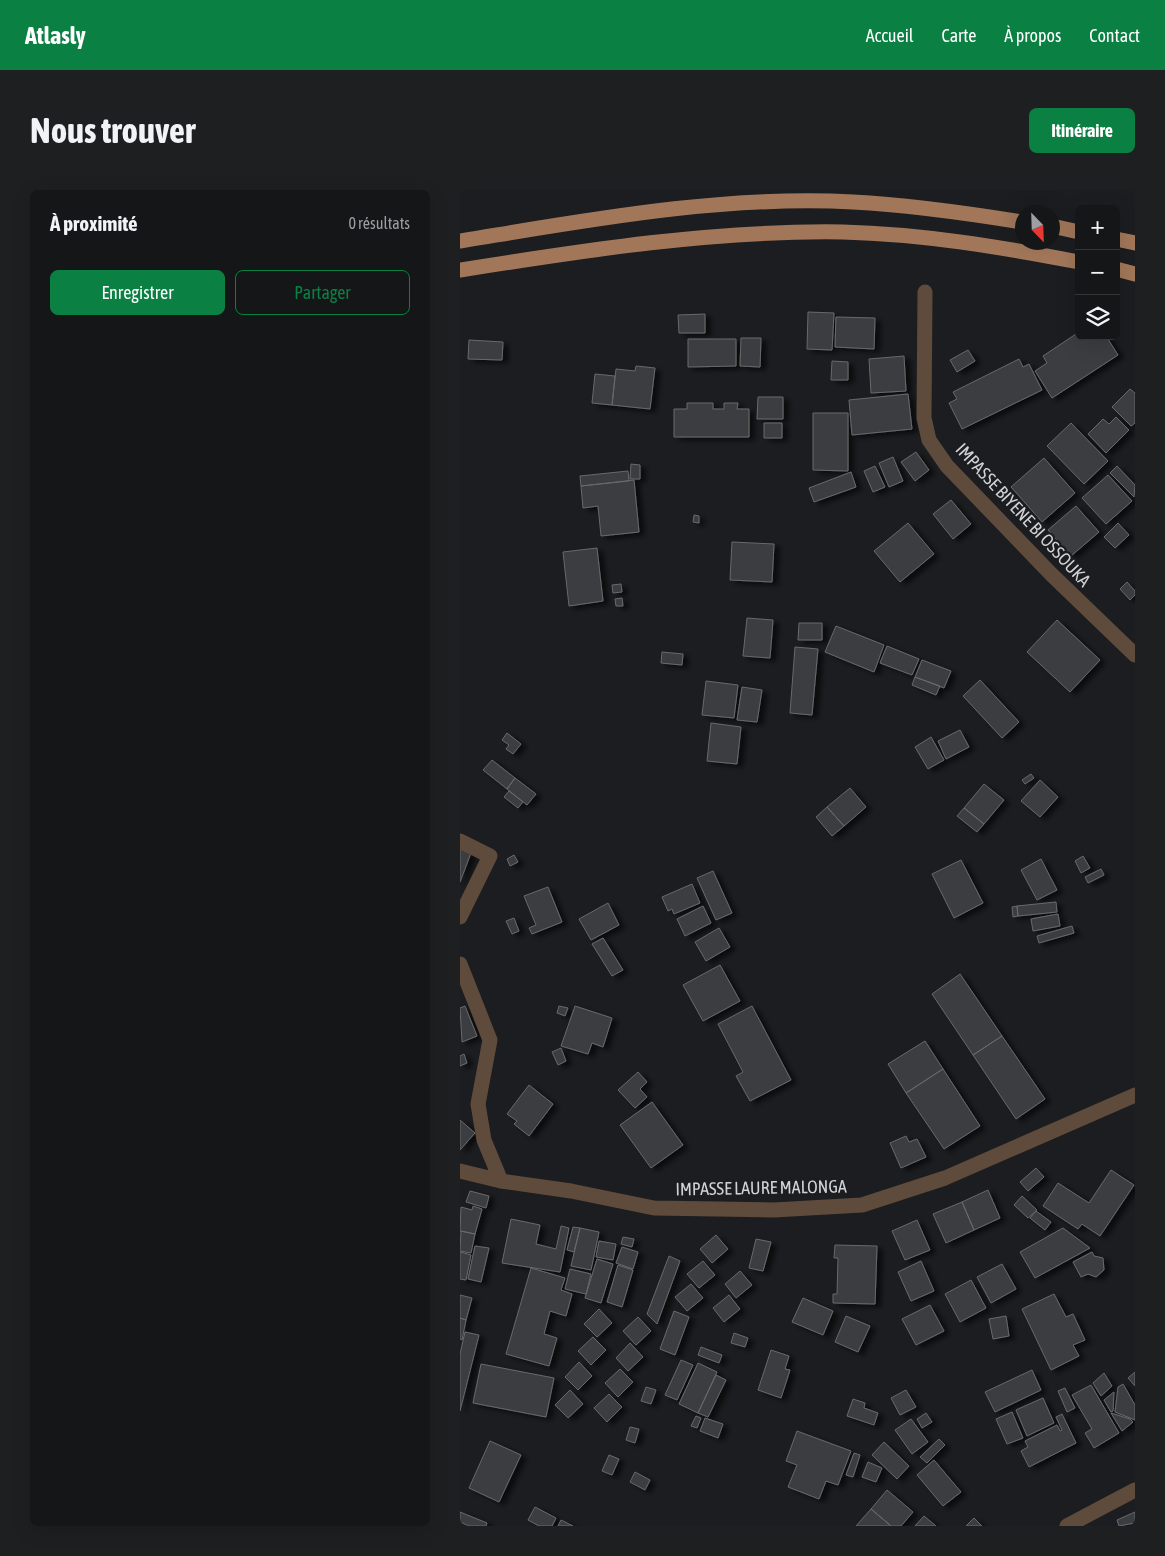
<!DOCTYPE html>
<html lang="fr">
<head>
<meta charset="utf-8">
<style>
  :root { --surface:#151618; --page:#1e1f21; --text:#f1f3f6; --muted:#9d9fa2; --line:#343537; --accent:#0b8043 }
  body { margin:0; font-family:"Asap Condensed",sans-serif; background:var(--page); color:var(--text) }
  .controls { position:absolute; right:15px; top:15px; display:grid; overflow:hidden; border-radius:8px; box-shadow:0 5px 20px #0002 }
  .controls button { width:45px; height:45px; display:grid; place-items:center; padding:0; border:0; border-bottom:1px solid var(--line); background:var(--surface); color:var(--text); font:25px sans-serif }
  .compass { position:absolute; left:555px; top:15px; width:45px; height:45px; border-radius:50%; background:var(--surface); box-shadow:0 5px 20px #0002; rotate:157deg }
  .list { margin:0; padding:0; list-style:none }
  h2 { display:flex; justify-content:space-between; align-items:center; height:65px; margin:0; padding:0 20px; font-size:21px }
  h2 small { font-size:16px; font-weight:400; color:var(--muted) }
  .actions { display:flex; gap:10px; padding:15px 20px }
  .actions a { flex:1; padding:11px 0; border:1px solid var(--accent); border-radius:8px; text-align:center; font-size:18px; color:var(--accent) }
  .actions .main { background:var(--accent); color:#fff }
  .icon { flex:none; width:28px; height:28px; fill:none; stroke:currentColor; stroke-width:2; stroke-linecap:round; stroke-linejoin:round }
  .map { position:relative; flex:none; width:675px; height:1336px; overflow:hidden; border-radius:8px }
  header { display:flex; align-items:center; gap:30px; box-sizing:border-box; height:70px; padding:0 25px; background:var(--accent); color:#fff }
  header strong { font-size:24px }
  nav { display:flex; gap:28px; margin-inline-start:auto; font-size:18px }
  .intro { display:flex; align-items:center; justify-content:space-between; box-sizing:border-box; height:120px; padding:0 30px }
  h1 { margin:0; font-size:35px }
  .button { padding:12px 22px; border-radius:8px; background:var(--accent); color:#fff; font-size:18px; font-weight:700 }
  main { display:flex; gap:30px; padding:0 30px }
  aside { flex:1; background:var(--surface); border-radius:8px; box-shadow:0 5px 20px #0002 }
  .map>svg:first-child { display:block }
  .building { fill:#3b3c3f; stroke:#68696d; filter:url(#shadow) }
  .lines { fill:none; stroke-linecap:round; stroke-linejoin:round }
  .street { stroke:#5f4b3c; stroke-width:15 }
  .primary { stroke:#a27759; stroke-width:15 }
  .labels { text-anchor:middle; stroke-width:4.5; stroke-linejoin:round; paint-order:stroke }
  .street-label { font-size:18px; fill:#d1d2d4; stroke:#1c1d20 }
</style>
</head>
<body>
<header>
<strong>Atlasly</strong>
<nav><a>Accueil</a><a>Carte</a><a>À propos</a><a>Contact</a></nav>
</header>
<div class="intro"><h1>Nous trouver</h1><a class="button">Itinéraire</a></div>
<main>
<aside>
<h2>À proximité<small>0 résultats</small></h2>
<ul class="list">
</ul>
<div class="actions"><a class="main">Enregistrer</a><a>Partager</a></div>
</aside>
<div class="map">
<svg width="675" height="1336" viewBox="0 0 675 1336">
  <defs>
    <filter id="shadow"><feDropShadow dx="5.5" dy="3" stdDeviation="2.5" flood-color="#0009"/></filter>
  </defs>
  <rect width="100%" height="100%" fill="#1c1d20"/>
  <path class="building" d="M348,122L374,123L372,160L347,159Z
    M245,124V143H219L218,125Z
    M376,127L415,128L414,159L375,157Z
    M619,142V146H646L658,165L592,208L575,181L587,173L583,166Z
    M281,148H301L300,177L280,176Z
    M228,149H276V176L228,177Z
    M9,150L43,152L42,170L8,169Z
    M508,160L515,171L497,182L490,170Z
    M444,166L446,201L411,203L409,169Z
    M559,169L563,177L569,174L582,200L502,239L489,213L497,209L493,202Z
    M372,171L388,172V190H371Z
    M176,176L195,178L190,219L152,215L156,179L175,181Z
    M135,184L155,186L152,215L132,213Z
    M670,199L675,203V233L671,236L652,217Z
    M448,204L452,239L392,245L389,210Z
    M298,207H323V229H297Z
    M227,213H253V219H264V213H278L277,219H289V247H214V219H227Z
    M353,223H388V281L353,280Z
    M656,227L669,240L646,263L628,244L643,229L649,234Z
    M304,233H322V248H304Z
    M611,233L648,271L624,294L587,256Z
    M456,262L469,280L455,291L441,272Z
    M433,267L443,291L429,297L419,273Z
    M584,268L615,303L582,332L551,297Z
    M171,274L180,275V289H170Z
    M415,276L425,297L413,302L404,281Z
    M657,276L675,295L674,307L650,283Z
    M168,281L169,291L121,296L120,286Z
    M391,282L396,297L354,312L349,298Z
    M648,285L672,311L646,334L622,308Z
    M174,290L179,342L141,346L138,316L123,318L121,296Z
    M543,298L552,307L547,312L538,302Z
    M491,310L511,334L493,349L473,324Z
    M616,316L639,342L611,366L588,340Z
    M234,325L239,326V333L233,332Z
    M448,333L474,364L440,392L414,361Z
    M658,333L669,345L655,358L644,347Z
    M272,352L314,354L312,392L270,390Z
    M137,358L143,411L109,416L103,362Z
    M667,392L675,401V405L670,410L660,399Z
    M161,394L162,402L153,403L152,395Z
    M162,408L163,416H156L155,409Z
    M287,428L313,430L310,468L283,466Z
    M597,430L640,470L610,502L567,462Z
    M339,433H362V450H338Z
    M376,436L424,455L414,482L365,462Z
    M427,456L459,469L452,485L420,473Z
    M335,457L358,459L352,525L330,523Z
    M202,462L223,464L222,475L201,473Z
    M462,470L491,481L484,498L455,487Z
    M455,487L480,496L476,505L452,495Z
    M520,490L559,532L542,548L503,506Z
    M246,491L278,495L274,528L242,525Z
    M282,497L302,500L297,532L277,530Z
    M251,533L281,537L277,574L247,571Z
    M500,540L509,557L486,569L478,551Z
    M47,543L61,554L53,564L46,559L49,555L42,550Z
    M471,547L484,570L468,579L455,557Z
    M32,570L55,588L47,599L23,580Z
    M571,584L574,588L565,594L562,590Z
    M55,588L76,604L67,615L47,599Z
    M580,590L598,607L580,627L561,611Z
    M524,594L544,610L524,634L504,618Z
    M390,598L406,617L384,636L367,617Z
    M49,601L63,612L58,618L44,607Z
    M367,617L384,636L372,646L356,627Z
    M504,618L524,634L517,642L497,626Z
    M0,659L11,663L0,692Z
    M54,665L58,672L50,676L47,669Z
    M623,666L630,678L621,683L615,671Z
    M581,669L597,700L577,710L561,680Z
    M501,670L523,713L494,728L472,684Z
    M641,679L644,685L628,693L625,687Z
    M253,681L272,723L256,730L237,688Z
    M232,694L240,713L214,724L212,719L208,721L202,707Z
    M88,697L102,732L72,744L69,738L76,735L64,706Z
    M596,712L597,722L558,726L557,716Z
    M148,713L159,735L131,750L119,729Z
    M243,716L251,733L225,746L217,729Z
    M557,716L558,726L553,727L552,717Z
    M598,724L600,736L573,741L571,729Z
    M54,728L59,741L52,744L46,731Z
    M612,736L614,743L579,753L577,746Z
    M259,738L270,757L246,771L235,752Z
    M143,748L163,780L152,786L132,754Z
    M260,775L280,811L243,831L223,795Z
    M500,784L542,846L513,865L472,804Z
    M5,816L17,846L2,852L0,818Z
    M99,816L108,818L105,826L97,823Z
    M115,816L152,828L143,857L132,853L128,864L101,856Z
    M292,816L331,890L290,911L276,886L283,882L258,834Z
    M542,846L585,909L556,929L513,865Z
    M465,851L483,879L446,903L428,874Z
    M101,858L106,871L98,875L92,862Z
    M4,864L7,873L0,876V866Z
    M483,879L520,936L484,959L446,903Z
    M178,882L187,892L180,899L187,907L175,918L158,900Z
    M69,895L93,914L69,946L54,934L57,931L47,924Z
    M192,912L223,955L191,978L160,935Z
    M0,930L15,943L0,960Z
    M446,946L449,952L457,949L466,967L441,978L430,953Z
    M576,978L584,987L568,1001L560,992Z
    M651,980L674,995L640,1046L622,1034L618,1039L583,1016L598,993L629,1013Z
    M528,1000L540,1028L514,1040L502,1012Z
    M10,1001L29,1006L26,1018L6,1012Z
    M562,1006L577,1020L568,1028L554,1015Z
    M502,1012L514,1040L486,1053L473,1024Z
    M13,1016L22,1019L15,1044L0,1041L1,1017L12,1020Z
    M576,1021L591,1032L585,1040L570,1028Z
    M51,1029L80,1035L76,1054L96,1059L101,1036L109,1038L100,1082L42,1073Z
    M457,1030L470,1060L445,1070L432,1041Z
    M113,1037L120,1038L114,1062L107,1060Z
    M120,1038L139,1042L131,1080L111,1076Z
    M603,1038L630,1058L575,1088L560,1062Z
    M1,1041L15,1044L11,1063L0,1061Z
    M256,1045L268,1059L252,1073L240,1059Z
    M163,1047L174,1049L172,1057L161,1054Z
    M296,1049L311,1052L303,1081L289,1078Z
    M139,1051L156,1054L153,1070L136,1067Z
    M375,1055L417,1056L415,1114L373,1113V1104H377L378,1068H374Z
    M15,1056L29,1058L21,1092L8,1089Z
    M162,1057L178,1062L173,1079L156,1073Z
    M0,1062L11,1065L6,1090L0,1089Z
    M632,1062L634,1066L643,1068L644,1080L636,1087L628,1084L621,1087L613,1072Z
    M209,1066L220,1071L197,1134L187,1124Z
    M137,1069L153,1074L141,1113L125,1108Z
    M243,1071L255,1085L239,1098L227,1084Z
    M461,1071L474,1101L451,1111L438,1082Z
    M542,1074L556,1099L531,1113L517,1087Z
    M158,1075L173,1080L162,1117L147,1112Z
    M71,1078L105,1088L101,1100L112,1104L106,1126L90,1121L84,1144L97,1148L89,1176L46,1164Z
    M110,1079L131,1084L126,1104L105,1099Z
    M280,1081L292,1095L276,1108L265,1094Z
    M511,1090L526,1118L500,1132L485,1104Z
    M231,1094L243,1108L227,1121L215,1107Z
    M594,1104L606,1127L613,1124L625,1150L613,1155L619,1166L591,1180L562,1119Z
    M0,1105L12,1108L6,1130L0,1128Z
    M269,1105L280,1119L264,1132L253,1118Z
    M343,1108L373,1121L363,1145L332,1132Z
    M470,1115L484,1141L456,1155L442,1129Z
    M139,1119L152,1133L137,1147L124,1134Z
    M214,1121L229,1127L215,1165L200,1159Z
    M386,1126L410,1136L398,1162L375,1152Z
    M546,1126L549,1146L533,1149L529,1129Z
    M178,1127L191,1141L176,1155L163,1141Z
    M0,1128L6,1130L2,1150L0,1149Z
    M5,1142L19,1145L0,1221V1164Z
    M274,1143L288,1148L285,1157L271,1153Z
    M133,1147L146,1160L131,1175L118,1161Z
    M170,1153L183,1167L168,1181L156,1168Z
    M241,1157L262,1165L259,1173L238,1165Z
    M311,1160L329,1166L325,1179L330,1180L321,1208L298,1200Z
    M221,1170L233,1175L217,1210L205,1205Z
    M119,1172L132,1186L118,1200L105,1187Z
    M238,1173L257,1182L238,1223L219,1214Z
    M21,1174L94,1188L86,1227L13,1213Z
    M160,1179L173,1192L158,1207L145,1193Z
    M572,1180L581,1200L535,1222L525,1202Z
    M675,1182V1196L668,1188Z
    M644,1183L652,1196L641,1206L633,1193Z
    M256,1185L266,1190L248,1227L238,1223Z
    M663,1194L675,1215V1230L655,1222L658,1197Z
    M631,1195L659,1243L634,1258L625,1243L632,1239L612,1205Z
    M186,1197L196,1200L191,1214L181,1211Z
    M605,1198L615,1218L607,1222L598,1201Z
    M110,1200L123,1214L108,1228L95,1215Z
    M446,1200L456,1217L440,1225L431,1208Z
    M654,1202L653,1221L651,1222L644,1210Z
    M149,1204L162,1217L147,1232L134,1218Z
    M583,1208L594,1233L567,1246L556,1220Z
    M393,1209L405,1213L404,1218L418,1223L414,1235L387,1226Z
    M552,1222L563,1248L547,1254L536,1229Z
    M466,1223L472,1232L462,1238L457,1229Z
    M651,1223L670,1229L673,1232L662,1241Z
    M602,1224L616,1253L569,1277L561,1261L568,1257L565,1251L597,1235L600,1241L602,1240L596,1227Z
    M236,1226L241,1228L237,1238L231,1236Z
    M245,1228L263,1234L258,1248L240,1241Z
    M451,1229L468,1252L452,1264L435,1240Z
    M170,1237L179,1239L175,1253L166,1250Z
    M337,1241L391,1261L378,1295L366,1291L359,1309L328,1297L337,1275L326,1271Z
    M479,1249L485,1255L467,1273L460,1267Z
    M30,1251L61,1265L39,1312L9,1298Z
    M424,1252L449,1276L437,1289L412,1265Z
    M394,1263L400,1265L393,1287L386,1285Z
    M149,1265L159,1269L152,1285L142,1281Z
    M474,1270L501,1302L483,1316L457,1285Z
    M408,1272L422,1278L416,1292L402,1287Z
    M175,1282L190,1290L185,1300L170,1292Z
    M427,1300L453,1322L441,1336H431L411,1319Z
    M75,1317L96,1328L92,1336H79L68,1330Z
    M411,1319L431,1336H396Z
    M0,1322L27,1333L26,1336H9L0,1332Z
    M675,1322V1333L659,1336L657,1330Z
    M464,1326L476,1336H455Z
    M514,1328L522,1336H506Z
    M101,1330L113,1336H98Z"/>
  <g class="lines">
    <path class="street" d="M465,102L464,228L469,250L487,276L591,384L675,465
      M0,651L30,666L0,727
      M0,774L30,850L18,914L24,950L41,991
      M0,981L41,991L111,1001L194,1018L314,1020L402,1015L485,988L675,905
      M607,1336L675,1300"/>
    <path class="primary" d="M592,36L619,42
      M656,49L675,53
      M0,51C129,30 262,5 393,12C450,15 506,23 562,32
      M656,79L675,84
      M0,80C127,60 254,40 383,42C462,44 541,57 619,72"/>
  </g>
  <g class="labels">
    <g class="street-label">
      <text transform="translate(563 325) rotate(47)" y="6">IMPASSE BIYENE BI OSSOUKA</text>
      <text transform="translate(301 998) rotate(-1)" y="6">IMPASSE LAURE MALONGA</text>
    </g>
  </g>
</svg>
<div class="controls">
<button>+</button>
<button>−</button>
<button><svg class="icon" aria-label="layers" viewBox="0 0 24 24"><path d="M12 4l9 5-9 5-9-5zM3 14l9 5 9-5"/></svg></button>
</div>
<svg class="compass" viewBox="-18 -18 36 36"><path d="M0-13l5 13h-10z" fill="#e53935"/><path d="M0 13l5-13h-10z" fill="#9d9fa2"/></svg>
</div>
</main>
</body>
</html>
